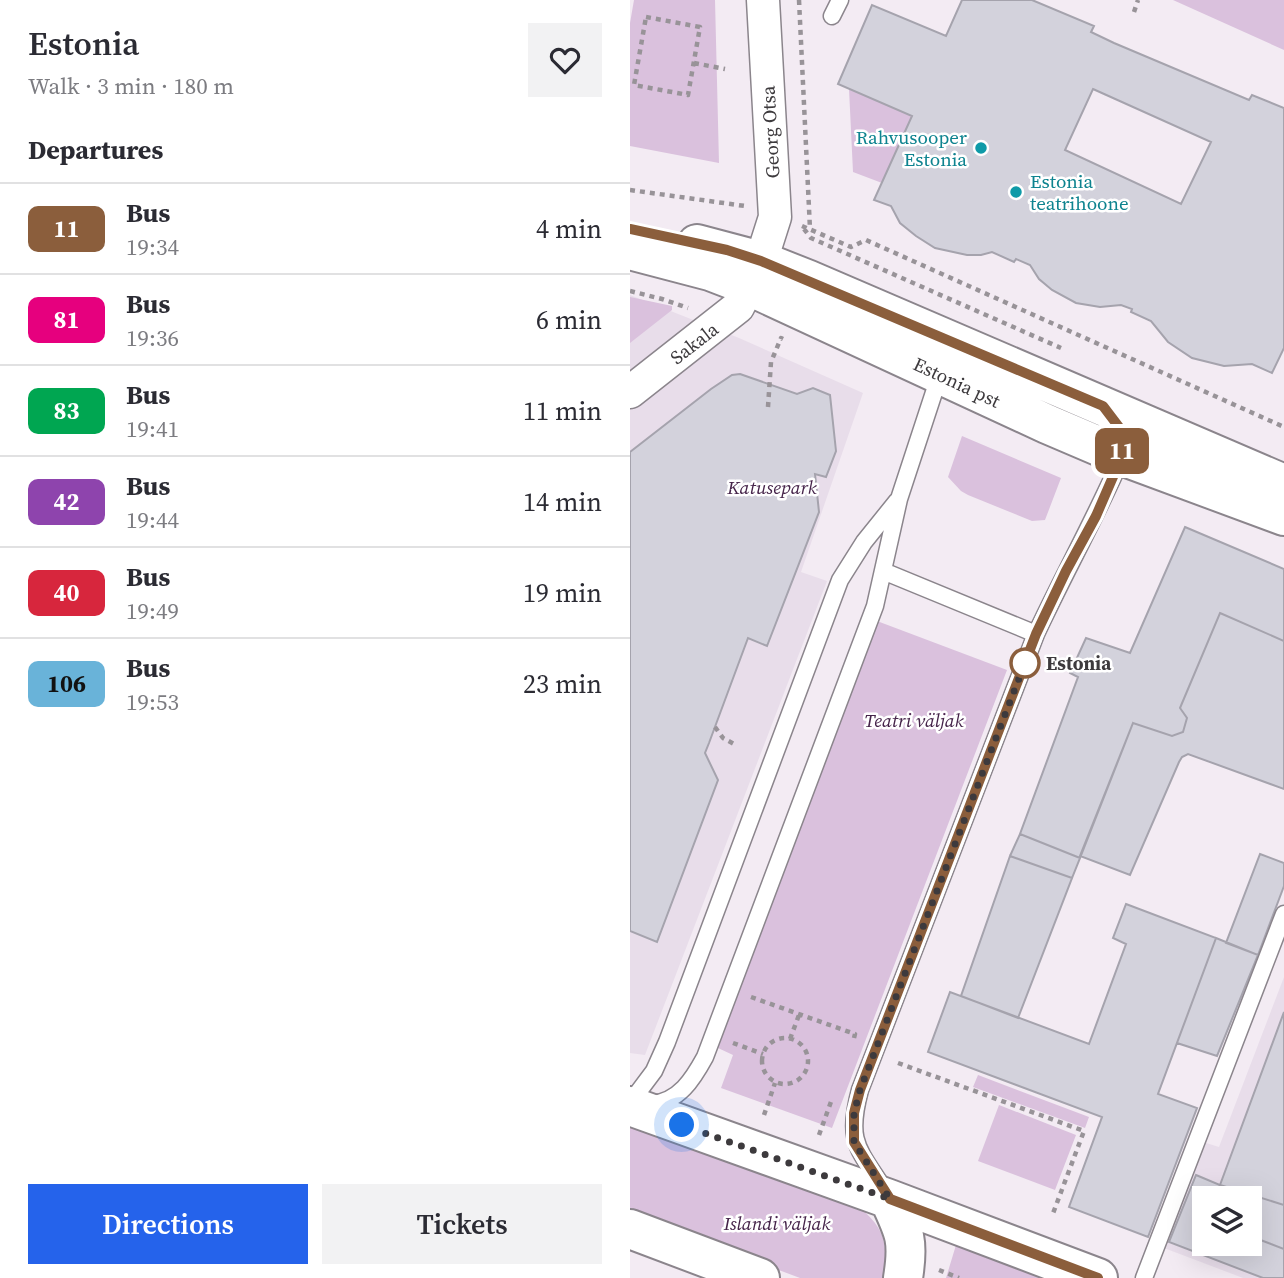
<!DOCTYPE html>
<meta charset="utf-8">
<style>
:root{--surface:#fff;--page:#f2f2f3;--text:#2b2b33;--muted:#7c7c81;--line:#e1e1e2;--accent:#2563eb}
body{margin:0;font-family:"Source Serif 4",serif;background:var(--page);color:var(--text);height:100vh;display:flex;flex-direction:column;font-size:26px;white-space:nowrap}
*{box-sizing:border-box;margin:0}
p{font-size:23px;color:var(--muted)}
.icon{flex:none;width:38px;height:38px;fill:none;stroke:currentColor;stroke-width:2;stroke-linecap:round;stroke-linejoin:round}
.map{position:relative;flex:1;overflow:hidden}
.panel{display:flex;flex-direction:column;background:var(--surface);width:630px}
.panel>*{flex:none}
.badge{padding:0 14px;border-radius:10px;font-size:24px;line-height:46px}
.controls{position:absolute;left:562px;top:1186px;display:grid;gap:14px}
.controls a{display:grid;place-items:center;width:70px;height:70px;border-radius:0px;background:var(--surface);box-shadow:0 7px 28px #0002;font-size:35px}
.you{position:absolute;width:35px;height:35px;margin:-18px;border:5px solid #fff;border-radius:50%;background:#1a73e8;box-shadow:0 0 0 10px #1a73e833}
.map>.badge{position:absolute;translate:-50% -50%;box-shadow:0 0 0 4px #fff}
h2{padding:0 28px;font-size:26px;line-height:63px}
.round{display:grid;place-items:center;flex:none;width:74px;height:74px;border-radius:0px;background:var(--page)}
.head{display:flex;align-items:center;justify-content:space-between;height:119px;padding:0 28px}
h1{font-size:33px;font-weight:600;line-height:52px}
.cta{display:flex;gap:14px;margin-top:auto;padding:14px 28px}
.cta a{flex:1;height:80px;border-radius:0px;background:var(--accent);color:#fff;font-size:28px;font-weight:600;line-height:80px;text-align:center}
.cta a+a{background:var(--page);color:var(--text)}
ul{padding:0;list-style:none}
li{display:flex;align-items:center;gap:21px;height:91px;padding:0 28px;border-top:2px solid var(--line)}
li div{flex:1}
li b{display:block;font-size:26px}
li em{font-style:normal}
li .badge{min-width:77px;font-weight:700;text-align:center}
main{display:flex;flex:1;min-height:0}
.map>svg:first-child{display:block}
.built{fill:#e8ddea;fill-rule:evenodd}
.green{fill:#dac1dd}
.building{fill:#d3d2dc;stroke:#a5a3ad;stroke-width:2;fill-rule:evenodd}
.lines{fill:none;stroke-linecap:round;stroke-linejoin:round}
.service-casing{stroke:#8b858c;stroke-width:19}
.minor-casing{stroke:#8b858c;stroke-width:35}
.tertiary-casing{stroke:#8b858c;stroke-width:42}
.secondary-casing{stroke:#8b858c;stroke-width:42}
.path{stroke:#989398;stroke-width:4.5;stroke-dasharray:5 5;stroke-linecap:butt}
.service{stroke:#fff;stroke-width:16}
.minor{stroke:#fff;stroke-width:32}
.tertiary{stroke:#fff;stroke-width:38}
.secondary{stroke:#fff;stroke-width:38}
.line-casing{stroke:#fff;stroke-width:16}
.line{stroke:#8b5e3c;stroke-width:10}
.walk{stroke:#3d3a3d;stroke-width:7;stroke-dasharray:0 12.6}
.culture-dot{fill:#0f9aa8;stroke:#fff;stroke-width:2.5}
.stop-dot{fill:#fff;stroke:#8b5e3c;stroke-width:3.5}
.labels{text-anchor:middle;dominant-baseline:central;stroke-width:5;stroke-linejoin:round;paint-order:stroke}
.street-label{font-size:19px;fill:#3d3a3d;stroke:#fff}
.culture-label{font-size:19px;fill:#0d838f;stroke:#fff;text-anchor:end}
.park-label{font-size:19px;font-style:italic;fill:#452349;stroke:#fff}
.stop-label{font-size:19px;font-weight:bold;fill:#3d3a3d;stroke:#fff;text-anchor:start}
</style>
<main>
<section class="panel">
<div class="head"><div><h1>Estonia</h1><p>Walk · 3 min · 180 m</p></div><a class="round"><svg class="icon" aria-label="heart" viewBox="0 0 24 24"><path d="M12 20l-8-8c-3-5 5-10 8-4 3-6 11-1 8 4z"/></svg></a></div>
<h2>Departures</h2>
<ul>
<li><span class="badge" style="background:#8b5e3c;color:#fff">11</span><div><b>Bus</b><p>19:34</p></div><em>4 min</em></li>
<li><span class="badge" style="background:#e6007e;color:#fff">81</span><div><b>Bus</b><p>19:36</p></div><em>6 min</em></li>
<li><span class="badge" style="background:#00a651;color:#fff">83</span><div><b>Bus</b><p>19:41</p></div><em>11 min</em></li>
<li><span class="badge" style="background:#8e44ad;color:#fff">42</span><div><b>Bus</b><p>19:44</p></div><em>14 min</em></li>
<li><span class="badge" style="background:#d7263d;color:#fff">40</span><div><b>Bus</b><p>19:49</p></div><em>19 min</em></li>
<li><span class="badge" style="background:#69b3d9;color:#111">106</span><div><b>Bus</b><p>19:53</p></div><em>23 min</em></li>
</ul>
<div class="cta"><a>Directions</a><a>Tickets</a></div>
</section>
<div class="map">
<svg width="654" height="1278" viewBox="0 0 654 1278">
<rect width="100%" height="100%" fill="#f3ebf3"/>
<path class="built" d="M 0,295 L 109,338 L 233,393 L 171,572 L 197,581 L 15,1055 L 0,1053 Z
M 654,977 L 654,1278 L 613,1278 L 534,1248 L 573,1142 L 589,1147 ZM 574,1199 L 620,1199 L 620,1244 L 574,1244 Z"/>
<path class="green" d="M 4,0 L 85,0 L 89,163 L 0,146 L 0,23 Z
M 543,0 L 654,0 L 654,50 Z
M 219,89 L 282,116 L 252,183 L 223,172 Z
M 0,297 L 42,306 L 42,310 L 0,343 Z
M 332,436 L 431,478 L 415,520 L 402,521 L 338,495 L 331,491 L 318,477 Z
M 247,621 L 377,670 L 202,1128 L 91,1088 L 103,1055 L 88,1048 Z
M 348,1075 L 459,1117 L 455,1128 L 343,1087 Z
M 369,1105 L 446,1135 L 425,1190 L 348,1161 Z
M 0,1125 L 230,1208 C 257,1230 257,1246 254,1278 L 170,1278 L 0,1214 Z
M 326,1245 L 416,1278 L 316,1278 Z"/>
<path class="building" d="M 332,0 L 402,0 L 464,26 L 461,32 L 484,43 L 619,100 L 622,95 L 654,108 L 654,348 L 642,373 L 622,364 L 594,366 L 562,358 L 538,342 L 521,321 L 501,312 L 502,309 L 491,305 L 470,307 L 446,303 L 422,290 L 409,279 L 400,265 L 386,259 L 384,262 L 362,252 L 351,255 L 337,255 L 305,248 L 286,236 L 270,223 L 261,206 L 244,200 L 282,116 L 208,84 L 242,5 L 316,36 ZM 463,89 L 581,142 L 551,204 L 435,150 Z
M 110,374 L 167,394 L 183,388 L 200,395 L 206,451 L 196,477 L 185,474 L 189,512 L 137,646 L 118,638 L 79,743 L 75,753 L 88,780 L 27,942 L 0,931 L 0,452 L 81,389 L 102,375 Z
M 555,527 L 654,569 L 654,641 L 590,613 L 550,708 L 557,718 L 553,732 L 542,736 L 503,723 L 450,858 L 390,834 L 448,677 L 440,673 L 456,638 L 500,653 Z
M 590,613 L 654,641 L 654,789 L 558,754 L 552,757 L 549,762 L 500,875 L 450,856 L 503,723 L 542,736 L 553,732 L 557,718 L 550,708 Z
M 390,834 L 450,858 L 442,878 L 380,856 Z
M 630,854 L 654,863 L 654,886 L 628,955 L 596,943 Z
M 380,856 L 442,878 L 388,1018 L 331,996 Z
M 496,904 L 586,938 L 528,1094 L 567,1108 L 518,1237 L 439,1207 L 472,1117 L 298,1052 L 320,992 L 459,1044 L 496,944 L 483,938 Z
M 586,938 L 628,955 L 587,1056 L 547,1043 Z
M 654,1012 L 654,1205 L 590,1185 Z
M 566,1175 L 590,1185 L 585,1199 L 574,1199 L 574,1244 L 620,1244 L 620,1236 L 654,1249 L 654,1278 L 633,1278 L 539,1242 Z
M 590,1185 L 654,1205 L 654,1249 L 620,1236 L 620,1199 L 585,1199 Z"/>
<g class="lines">
<g class="service-casing">
<path id="service" d="M 202,16 L 210,0
M 253,571 L 406,634
M 0,1103 L 24,1071 L 37,1042 L 210,580 L 234,542 L 267,501
M 21,1104 C 49,1102 63,1079 75,1057 L 245,606 L 269,499 L 310,374
M 255,1191 C 228,1148 216,1142 230,1090 L 406,634 C 434,574 466,517 492,457
M 514,1278 L 654,914"/>
</g>
<g class="minor-casing">
<path id="minor" d="M 0,392 L 108,307 L 131,261 L 145,217 L 133,0"/>
</g>
<g class="tertiary-casing">
<path id="tertiary" d="M 0,1106 L 259,1199 L 468,1278
M 259,1199 C 275,1233 279,1241 273,1278
M 0,1229 L 130,1278"/>
</g>
<g class="secondary-casing">
<path id="secondary" d="M 67,244 L 131,261 L 179,280 L 654,484
M 0,250 L 80,271 L 119,286 L 417,424 L 492,456 L 654,516"/>
</g>
<path class="path" d="M 169,0 L 180,229
M 504,12 L 508,0
M 16,17 L 70,27 L 58,95 L 4,85 Z
M 64,63 L 95,69
M 0,190 L 115,206
M 172,226 L 221,247 L 236,240 L 654,427
M 174,229 L 181,238 L 431,348
M 0,291 L 32,299 L 58,308
M 138,407 L 141,362 L 151,338 L 153,339
M 85,727 L 93,738 L 106,745
M 121,997 L 225,1034 L 224,1038
M132 1061a23 23 0 1 1 46 0a23 23 0 1 1-46 0Z
M 160,1039 L 169,1015
M 103,1043 L 133,1054
M 268,1063 L 454,1131 L 422,1216
M 134,1115 L 145,1083
M 189,1135 L 202,1099
M 309,1270 L 329,1278"/>
<use href="#service" class="service"/>
<use href="#minor" class="minor"/>
<use href="#tertiary" class="tertiary"/>
<use href="#secondary" class="secondary"/>
</g>
<g class="lines">
<g class="line-casing">
<path id="line" d="M 0,229 L 97,250 L 131,261 L 473,406 L 492,431 L 492,456 L 466,516 L 436,571 L 406,634 L 230,1090 L 224,1113 L 224,1142 L 260,1199 L 468,1278"/>
</g>
<use href="#line" class="line"/>
<path class="walk" d="M 52,1125 L 260,1199 L 224,1142 L 224,1113 L 230,1090 L 395,663"/>
</g>
<g class="culture-dot">
<circle cx="351" cy="148" r="7"/>
<circle cx="386" cy="192" r="7"/>
</g>
<circle class="stop-dot" cx="395" cy="663" r="14"/>
<g class="labels">
<g class="street-label">
<text transform="translate(140 132) rotate(-93)">Georg Otsa</text>
<text transform="translate(64 343) rotate(-38)">Sakala</text>
<text transform="translate(327 382) rotate(25)">Estonia pst</text>
</g>
<g class="culture-label">
<text x="337" y="137">Rahvusooper<tspan x="337" dy="22">Estonia</tspan></text>
<text x="400" y="181" text-anchor="start">Estonia<tspan x="400" dy="22">teatrihoone</tspan></text>
</g>
<g class="park-label">
<text x="142" y="487">Katusepark</text>
<text x="284" y="720">Teatri väljak</text>
<text x="147" y="1223">Islandi väljak</text>
</g>
<g class="stop-label">
<text x="416" y="663">Estonia</text>
</g>
</g>
</svg>
<div class="controls">
<a><svg class="icon" aria-label="layers" viewBox="0 0 24 24"><path d="M12 4l9 5-9 5-9-5zM3 14l9 5 9-5"/></svg></a>
</div>
<div class="you" style="left:52px;top:1125px"></div>
<b class="badge" style="left:492px;top:451px;background:#8b5e3c;color:#fff">11</b>
</div>
</main>
